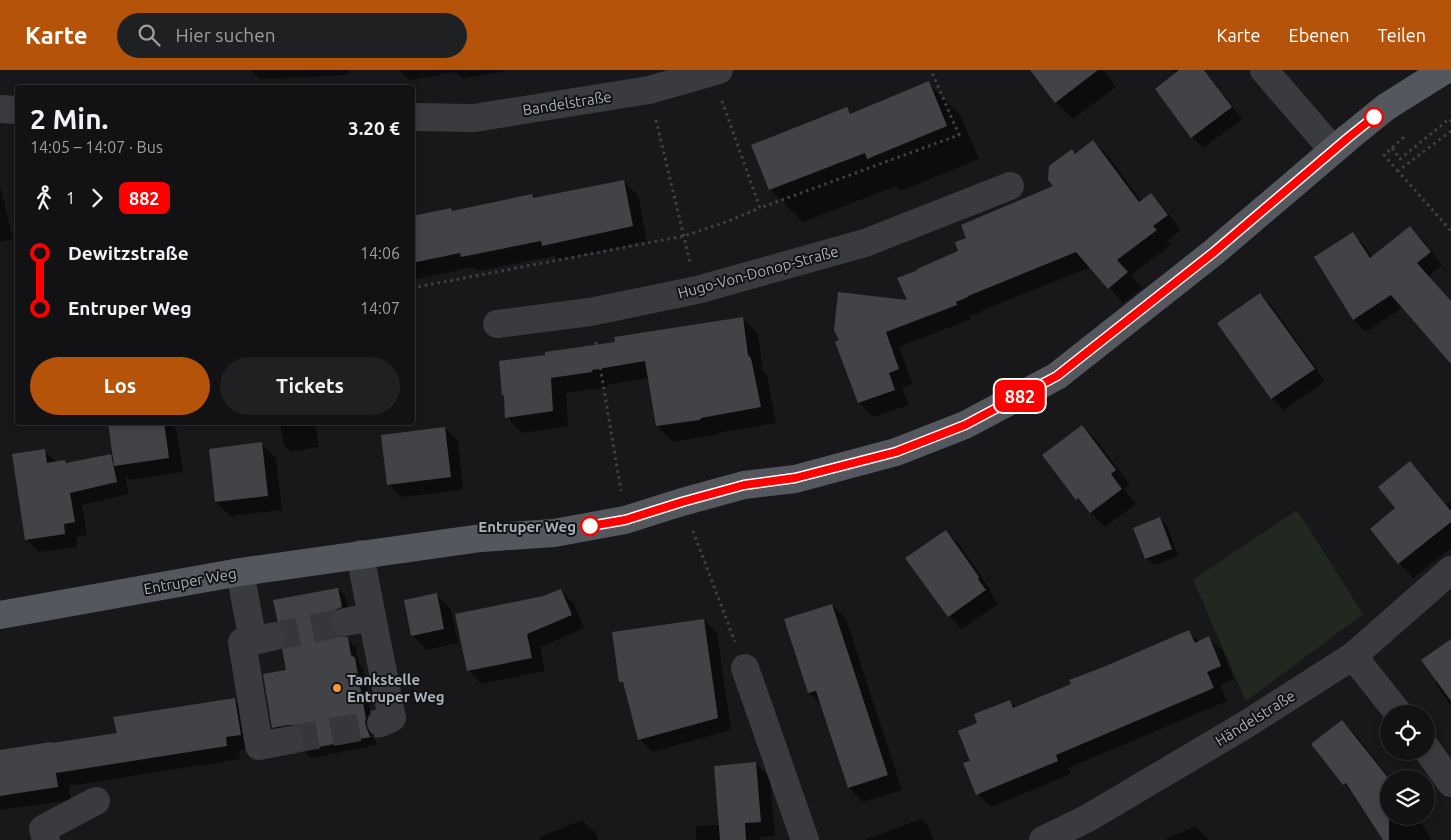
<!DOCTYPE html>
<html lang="de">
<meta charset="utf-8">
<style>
:root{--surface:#121214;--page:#1f2022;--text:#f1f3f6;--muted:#9c9ea0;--line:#313234;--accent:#b45309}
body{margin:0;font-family:Ubuntu,sans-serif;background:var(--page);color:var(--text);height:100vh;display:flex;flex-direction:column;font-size:19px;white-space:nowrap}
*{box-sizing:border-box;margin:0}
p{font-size:16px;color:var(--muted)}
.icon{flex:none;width:28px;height:28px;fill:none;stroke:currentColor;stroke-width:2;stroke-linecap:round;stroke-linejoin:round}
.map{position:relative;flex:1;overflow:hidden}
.side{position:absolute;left:15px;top:15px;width:400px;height:340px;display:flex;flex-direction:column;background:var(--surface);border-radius:5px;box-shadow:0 2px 8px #0003,0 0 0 1px var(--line)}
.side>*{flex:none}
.badge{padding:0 10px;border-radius:8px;font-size:18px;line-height:32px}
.buttons{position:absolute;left:1380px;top:635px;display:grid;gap:10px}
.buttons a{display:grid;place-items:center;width:55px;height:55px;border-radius:50%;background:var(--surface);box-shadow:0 2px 8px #0003,0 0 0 1px var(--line);font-size:25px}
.map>.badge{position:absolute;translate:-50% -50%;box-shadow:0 0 0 2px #fff}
.legs{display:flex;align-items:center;gap:8px;height:55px;padding:0 15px;font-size:16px}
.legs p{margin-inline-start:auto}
.overview{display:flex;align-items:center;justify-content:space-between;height:85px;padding:0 15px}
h1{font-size:28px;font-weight:700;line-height:38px}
.primary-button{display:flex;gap:10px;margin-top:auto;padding:10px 15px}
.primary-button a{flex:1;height:58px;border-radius:30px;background:var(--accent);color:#fff;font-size:20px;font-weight:700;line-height:58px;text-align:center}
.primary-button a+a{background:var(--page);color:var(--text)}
ul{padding:0 15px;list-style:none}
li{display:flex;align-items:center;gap:18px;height:55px;font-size:19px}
li i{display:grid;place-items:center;width:8px;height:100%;margin:0 6px;background:currentColor}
li i::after{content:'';width:12px;height:12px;margin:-6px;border:4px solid;border-radius:50%;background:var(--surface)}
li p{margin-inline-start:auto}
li:first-child i{background:linear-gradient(#0000 50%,currentColor 0)}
li:last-child i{background:linear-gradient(currentColor 50%,#0000 0)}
header{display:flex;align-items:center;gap:30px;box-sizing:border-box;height:70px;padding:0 25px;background:var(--accent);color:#fff}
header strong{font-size:24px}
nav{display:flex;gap:28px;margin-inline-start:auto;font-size:18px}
.search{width:350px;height:45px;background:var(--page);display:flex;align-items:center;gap:12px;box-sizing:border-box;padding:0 18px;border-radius:28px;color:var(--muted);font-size:19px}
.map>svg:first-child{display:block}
.green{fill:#20281f}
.shadow{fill:#0007}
.building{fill:#424347}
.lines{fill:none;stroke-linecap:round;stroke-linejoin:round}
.minor-tunnel{stroke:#35373a;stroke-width:28;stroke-dasharray:28 14;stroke-linecap:butt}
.path{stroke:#3e4246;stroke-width:3;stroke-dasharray:2.5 4;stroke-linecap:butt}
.minor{stroke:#393b3f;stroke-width:28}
.major{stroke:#54585e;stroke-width:28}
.line-1-casing{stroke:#fff;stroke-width:11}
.line-1{stroke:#f00;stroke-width:8}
.stop-1-dot{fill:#fff;stroke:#f00;stroke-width:2.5}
.poi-dot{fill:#f99431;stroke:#131315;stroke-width:2}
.labels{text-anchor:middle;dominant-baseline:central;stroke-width:4;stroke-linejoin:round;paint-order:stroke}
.street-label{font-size:15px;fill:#a9b1ba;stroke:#131315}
.stop-label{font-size:15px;font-weight:bold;fill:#a9b1ba;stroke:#131315;text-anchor:end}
.poi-label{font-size:15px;font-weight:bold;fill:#a9b1ba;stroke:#131315;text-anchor:start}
</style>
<header>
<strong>Karte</strong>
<div class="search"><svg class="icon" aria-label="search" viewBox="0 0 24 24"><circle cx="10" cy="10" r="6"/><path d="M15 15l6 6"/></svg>Hier suchen</div>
<nav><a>Karte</a><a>Ebenen</a><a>Teilen</a></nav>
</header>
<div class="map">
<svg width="1451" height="770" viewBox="0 0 1451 770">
<rect width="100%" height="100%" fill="#18181a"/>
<path class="green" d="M 1297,440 L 1363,544 L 1246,631 L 1193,510 Z"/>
<path class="shadow" d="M 251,0 L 349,0 L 349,5 L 260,9 Z
M 399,0 L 510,0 L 463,9 L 456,2 L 409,10 Z
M 1031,0 L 1103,0 L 1116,17 L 1073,49 L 1055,32 Z
M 1172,0 L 1205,0 L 1242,49 L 1203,78 L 1192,67 L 1176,4 Z
M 928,13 L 961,46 L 979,89 L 901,121 L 896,116 L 803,152 L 770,119 L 846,39 L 852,45 Z
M 1093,71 L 1108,86 L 1141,131 L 1151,124 L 1165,139 L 1181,160 L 1167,171 L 1171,175 L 1131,205 L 1142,218 L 1123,233 L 1091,197 L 981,241 L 982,242 L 970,246 L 971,249 L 899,277 L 913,314 L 902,318 L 909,335 L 873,347 L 859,333 L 837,272 L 908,231 L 919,200 L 960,181 L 968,168 L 1054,116 L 1075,85 Z
M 623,111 L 638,125 L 647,171 L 558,190 L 554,186 L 477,201 L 473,197 L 412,210 L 412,147 L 450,139 L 453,142 L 531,126 L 535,129 Z
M 0,115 L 13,169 L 0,172 Z
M 1410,157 L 1422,169 L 1442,195 L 1429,206 L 1451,231 L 1451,291 L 1403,237 L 1366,262 L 1354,250 L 1315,188 L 1353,164 L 1365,176 L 1372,187 Z
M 1260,224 L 1272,236 L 1325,311 L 1284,340 L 1272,329 L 1219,253 Z
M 742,248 L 758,264 L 763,302 L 767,305 L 776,353 L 717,363 L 716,365 L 673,372 L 657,356 L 649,308 L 607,315 L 608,317 L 566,323 L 568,356 L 522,363 L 507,347 L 505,327 L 503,325 L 546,286 Z
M 111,352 L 169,352 L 176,359 L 183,402 L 130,410 L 125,405 L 129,424 L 82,435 L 87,465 L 76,467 L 77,477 L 39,482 L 26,469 L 44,380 L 56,392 L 65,391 L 68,394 L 110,385 L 115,390 Z
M 280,352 L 315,352 L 319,377 L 291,382 L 284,375 Z
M 1082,356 L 1097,371 L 1130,415 L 1124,419 L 1136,434 L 1105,457 L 1077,429 Z
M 445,358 L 458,371 L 463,420 L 402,427 L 388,414 Z
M 262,374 L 276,388 L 282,440 L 230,446 L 216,432 Z
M 1410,393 L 1424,407 L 1447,435 L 1451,431 L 1451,478 L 1413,508 L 1399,493 L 1397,439 Z
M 1160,448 L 1167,455 L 1178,486 L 1154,495 L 1146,488 Z
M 946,461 L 959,474 L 991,521 L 990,522 L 998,534 L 962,559 L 949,546 Z
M 338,519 L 346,527 L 350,545 L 338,555 L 338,565 L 339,568 L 347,569 L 356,577 L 359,593 L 363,598 L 374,658 L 374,665 L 313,676 L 313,679 L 374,667 L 377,675 L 311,688 L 303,680 L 306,675 L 305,663 L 297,662 L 281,665 L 273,657 L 288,601 Z
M 561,520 L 574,534 L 584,558 L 540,577 L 545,601 L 481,614 L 468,600 L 544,527 Z
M 436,524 L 451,539 L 458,573 L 427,580 L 412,565 Z
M 832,535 L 846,549 L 902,720 L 863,732 L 849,718 L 822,635 L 809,623 Z
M 704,550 L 717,563 L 731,660 L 652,682 L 640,669 L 625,616 L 621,612 Z
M 1189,562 L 1199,572 L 1209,568 L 1223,581 L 1234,609 L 1220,615 L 1227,631 L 1068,698 L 1071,704 L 991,737 L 978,724 L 971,691 L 979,654 L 1009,631 L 1017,638 Z
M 1451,571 L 1451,636 L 1435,613 L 1438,610 Z
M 235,630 L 248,643 L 254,678 L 239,680 L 240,689 L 69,716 L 71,730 L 0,740 L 0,681 L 118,664 Z
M 1342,651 L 1355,664 L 1390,709 L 1389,709 L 1389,746 L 1417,746 L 1432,770 L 1384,770 L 1355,725 L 1344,714 Z
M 756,693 L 770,708 L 775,766 L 759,767 L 759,770 L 696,770 L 696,756 L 720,755 Z
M 921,749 L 928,756 L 934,770 L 864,770 Z
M 582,750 L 596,763 L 598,770 L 541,770 L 540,767 Z
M 1195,756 L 1209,770 L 1164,770 Z"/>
<path class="building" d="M 1030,0 L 1098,0 L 1055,33 Z
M 1179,0 L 1204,0 L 1232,37 L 1191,68 L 1155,19 Z
M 929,11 L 947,56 L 867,89 L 865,83 L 769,120 L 751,75 L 847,37 L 850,44 Z
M 1093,70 L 1139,132 L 1151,123 L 1168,145 L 1153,156 L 1157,160 L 1117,190 L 1128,202 L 1108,219 L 1076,182 L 968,226 L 968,227 L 956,232 L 957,235 L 886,262 L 899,299 L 889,303 L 895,320 L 858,333 L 835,272 L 839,270 L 834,260 L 838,222 L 907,230 L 897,208 L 918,200 L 917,199 L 958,181 L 955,172 L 966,168 L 961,155 L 1053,116 L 1048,110 L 1049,96 L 1072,79 L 1075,84 Z
M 624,110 L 633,156 L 542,176 L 541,171 L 461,187 L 460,183 L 412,193 L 412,146 L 451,138 L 452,141 L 532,124 L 533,128 Z
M 1410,156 L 1431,182 L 1417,193 L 1451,231 L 1451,294 L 1391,225 L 1353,250 L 1314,187 L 1353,162 L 1370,188 Z
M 1260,223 L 1315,299 L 1271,329 L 1217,253 Z
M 743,247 L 748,285 L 751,288 L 761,337 L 701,348 L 700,350 L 656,356 L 645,291 L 592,300 L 592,302 L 551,308 L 553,341 L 505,348 L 504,325 L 502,326 L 499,291 L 545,285 L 545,282 L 615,272 L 614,267 Z
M 108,352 L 164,352 L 169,388 L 114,396 Z
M 1082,355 L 1116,400 L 1111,404 L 1122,419 L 1090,443 L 1078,428 L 1076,430 L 1042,385 Z
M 445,357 L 451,407 L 387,415 L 381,365 Z
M 262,372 L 268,426 L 215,432 L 209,379 Z
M 45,379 L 47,393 L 65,390 L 66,393 L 111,384 L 117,412 L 70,423 L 75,452 L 64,454 L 65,464 L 25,470 L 12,384 Z
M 1410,391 L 1451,441 L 1451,452 L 1398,494 L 1370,459 L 1395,438 L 1378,417 Z
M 1160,447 L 1172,479 L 1145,489 L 1133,458 Z
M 946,460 L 979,507 L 978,509 L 986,520 L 948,547 L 905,488 Z
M 338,518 L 342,537 L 335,540 L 330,546 L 330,555 L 333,562 L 339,566 L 348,567 L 351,585 L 355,588 L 366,649 L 365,652 L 367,659 L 370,667 L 302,680 L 305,675 L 305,668 L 301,659 L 296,655 L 288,655 L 272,658 L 263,604 L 286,600 L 282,578 L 286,571 L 286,564 L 283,557 L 278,553 L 273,530 Z
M 561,519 L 572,545 L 527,564 L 532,588 L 467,601 L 455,544 L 543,526 Z
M 437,523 L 444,559 L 411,566 L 404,530 Z
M 832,534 L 888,705 L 848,718 L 816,621 L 808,623 L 784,549 Z
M 704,549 L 718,648 L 638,670 L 623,612 L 619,612 L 612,562 Z
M 1189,560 L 1195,573 L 1209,566 L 1221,596 L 1207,602 L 1214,618 L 1056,685 L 1058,691 L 976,725 L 963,693 L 970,691 L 958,661 L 977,653 L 974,644 L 1010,630 L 1013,638 L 1071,614 L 1069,610 L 1101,598 Z
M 1451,569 L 1451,631 L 1421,590 Z
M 235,628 L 241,665 L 226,667 L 227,676 L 56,703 L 58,717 L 0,726 L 0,680 L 51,672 L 52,673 L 117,663 L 113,647 Z
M 1342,650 L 1389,709 L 1389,770 L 1383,770 L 1346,713 L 1343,715 L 1311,674 Z
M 756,692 L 761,752 L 745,753 L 746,770 L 720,770 L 714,696 Z"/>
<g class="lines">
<path class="minor-tunnel" d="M 271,567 L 345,552
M 290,670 L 381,653"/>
<path class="path" d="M 722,31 L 760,138 L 959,65 L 931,0
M 656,50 L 690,192
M 1451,61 L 1398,101 L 1451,161
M 1392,78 L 1400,89 L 1449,49 L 1451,51
M 1398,101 L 1384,85 L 1403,68 L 1401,64
M 412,218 L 684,166 L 726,152 L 760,138
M 596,272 L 621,421
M 693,461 L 735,572"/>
<path class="minor" d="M 1264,0 L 1333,80
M 0,39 L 18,40
M 412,47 L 474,48 L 649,20 L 719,0
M 497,254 L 590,242 L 697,220 L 865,173 L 1010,116
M 240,502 L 253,571 L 271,567
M 372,547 L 392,648 L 381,653
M 345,552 L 372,547 L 360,484
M 253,571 L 242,572 L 259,676 L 290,670
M 1353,586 L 1399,644
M 745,598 L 805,770
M 1426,678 L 1451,713
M 46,770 L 43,759 L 96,731
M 1043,770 L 1088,748 L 1245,655 L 1353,586 L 1451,500"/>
<path class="major" d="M 0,545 L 240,502 L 481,468 L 554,463 L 625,450 L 682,432 L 744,415 L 795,409 L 896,382 L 965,355 L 1057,306 L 1214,182 L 1349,67 L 1386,37 L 1445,0"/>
</g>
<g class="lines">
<g class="line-1-casing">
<path id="line-1" d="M 590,456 L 625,450 L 682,432 L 744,415 L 795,408 L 896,382 L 965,355 L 1057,306 L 1214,182 L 1349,67 L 1374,47"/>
</g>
<use href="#line-1" class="line-1"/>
</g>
<g class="stop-1-dot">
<circle cx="1374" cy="47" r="9"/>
<circle cx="590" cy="456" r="9"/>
</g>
<circle class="poi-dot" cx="337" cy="618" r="5"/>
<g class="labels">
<g class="street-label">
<text transform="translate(567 33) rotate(-9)">Bandelstraße</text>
<text transform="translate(758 202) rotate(-15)">Hugo-Von-Donop-Straße</text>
<text transform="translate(190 511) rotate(-10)">Entruper Weg</text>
<text transform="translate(1255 648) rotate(-32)">Händelstraße</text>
</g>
<g class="stop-label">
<text x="576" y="456">Entruper Weg</text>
</g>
<g class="poi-label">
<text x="347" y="609">Tankstelle<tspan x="347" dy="17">Entruper Weg</tspan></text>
</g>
</g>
</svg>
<div class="buttons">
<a><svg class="icon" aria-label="locate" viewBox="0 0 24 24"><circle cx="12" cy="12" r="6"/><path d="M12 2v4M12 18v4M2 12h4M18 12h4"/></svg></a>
<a><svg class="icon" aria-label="layers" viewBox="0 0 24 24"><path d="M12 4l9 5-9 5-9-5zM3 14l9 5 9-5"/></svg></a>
</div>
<b class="badge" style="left:1020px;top:326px;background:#f00;color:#fff">882</b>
<section class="side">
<div class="overview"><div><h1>2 Min.</h1><p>14:05 – 14:07 · Bus</p></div><b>3.20 €</b></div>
<div class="legs"><svg class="icon" aria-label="walk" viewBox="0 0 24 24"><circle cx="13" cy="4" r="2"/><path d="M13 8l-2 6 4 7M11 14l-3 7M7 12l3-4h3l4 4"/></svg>1<svg class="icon" aria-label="forward" viewBox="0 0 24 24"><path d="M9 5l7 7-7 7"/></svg><b class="badge" style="background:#f00;color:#fff">882</b></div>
<ul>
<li><i style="color:#f00"></i><b>Dewitzstraße</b><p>14:06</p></li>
<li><i style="color:#f00"></i><b>Entruper Weg</b><p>14:07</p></li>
</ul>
<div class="primary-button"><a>Los</a><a>Tickets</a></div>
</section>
</div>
